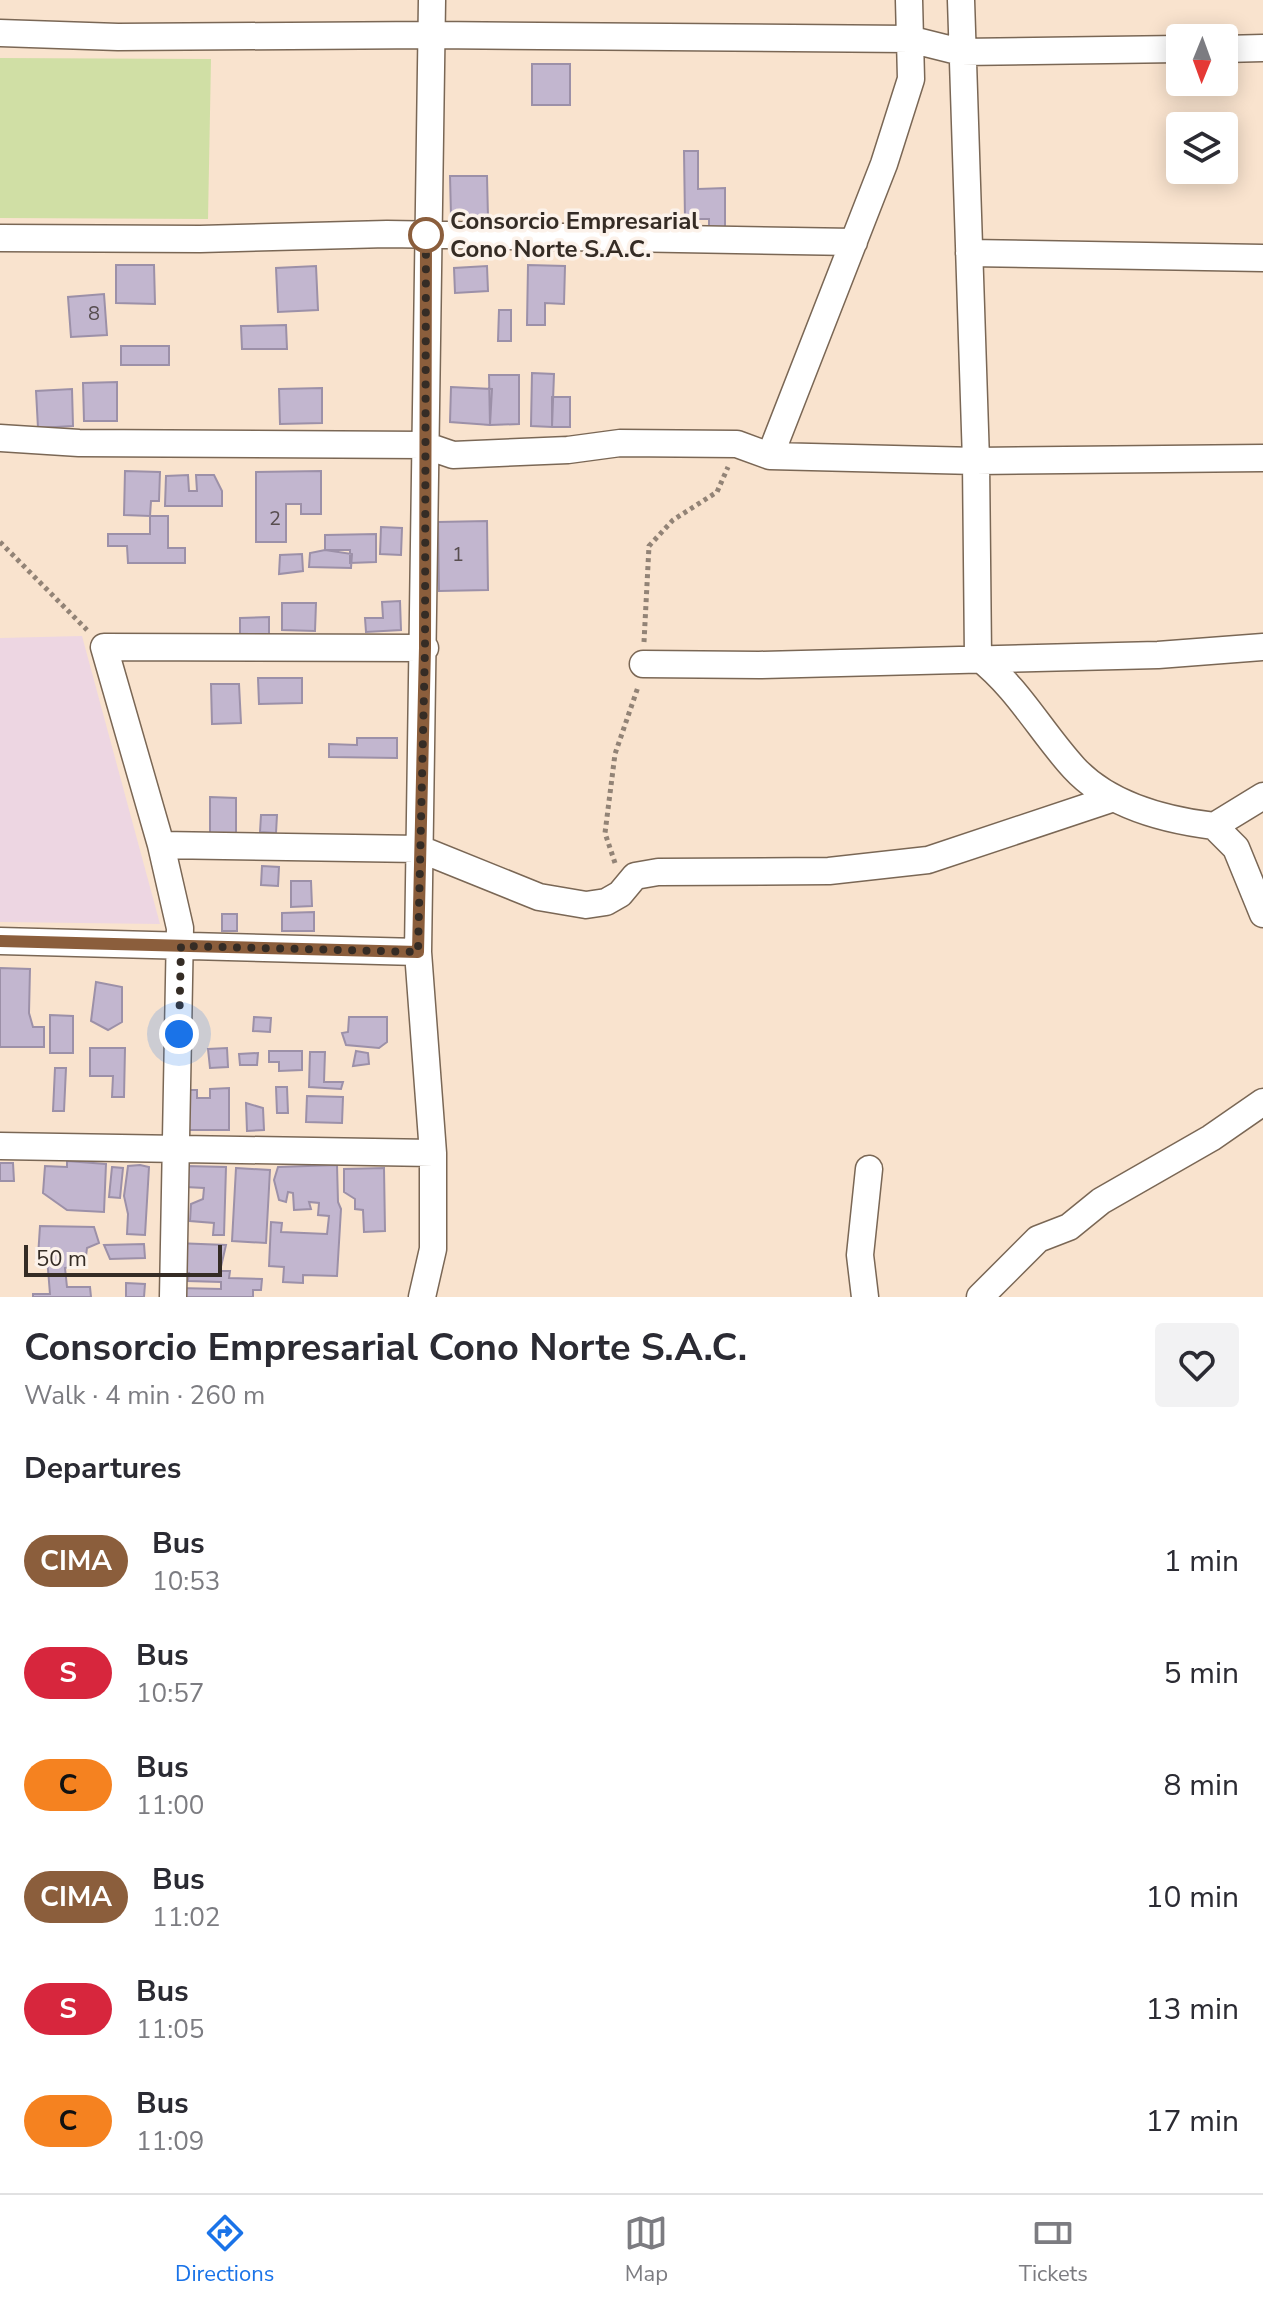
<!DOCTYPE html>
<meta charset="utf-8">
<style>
:root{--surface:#fff;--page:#f2f2f3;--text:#2b2b33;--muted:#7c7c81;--line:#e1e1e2;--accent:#1a73e8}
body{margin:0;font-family:"Nunito Sans",sans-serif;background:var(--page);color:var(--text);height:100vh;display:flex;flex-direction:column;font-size:30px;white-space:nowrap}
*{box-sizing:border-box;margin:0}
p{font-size:26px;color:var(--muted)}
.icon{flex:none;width:44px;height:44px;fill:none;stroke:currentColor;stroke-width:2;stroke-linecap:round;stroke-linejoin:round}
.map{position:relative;height:1297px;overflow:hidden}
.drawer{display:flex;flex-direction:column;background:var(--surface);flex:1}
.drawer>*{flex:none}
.badge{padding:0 16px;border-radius:26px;font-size:28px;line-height:52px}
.needle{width:52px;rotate:181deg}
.controls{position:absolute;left:1166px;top:24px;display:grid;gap:16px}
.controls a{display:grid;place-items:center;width:72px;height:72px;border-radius:8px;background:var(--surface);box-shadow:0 4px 20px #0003;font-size:40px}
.scale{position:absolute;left:24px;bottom:20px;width:198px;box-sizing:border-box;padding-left:8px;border:4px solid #352c25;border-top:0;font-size:22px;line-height:28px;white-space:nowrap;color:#352c25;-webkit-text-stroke:6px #fcf2ea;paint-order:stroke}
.you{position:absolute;width:40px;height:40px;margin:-20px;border:6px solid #fff;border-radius:50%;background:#1a73e8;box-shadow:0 0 0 12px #1a73e833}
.map>.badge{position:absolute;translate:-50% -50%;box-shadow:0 0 0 4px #fff}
h2{padding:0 24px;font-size:30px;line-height:72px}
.round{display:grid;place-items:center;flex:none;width:84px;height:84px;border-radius:8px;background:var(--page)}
.head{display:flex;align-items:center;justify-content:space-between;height:136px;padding:0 24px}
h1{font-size:38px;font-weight:700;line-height:60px}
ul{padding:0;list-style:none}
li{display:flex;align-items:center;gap:24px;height:112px;padding:0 24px}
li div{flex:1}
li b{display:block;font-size:30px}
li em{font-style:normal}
li .badge{min-width:88px;font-weight:700;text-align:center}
.tabs{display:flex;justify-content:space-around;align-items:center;height:112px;border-top:2px solid var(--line);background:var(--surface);font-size:22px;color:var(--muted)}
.tabs a{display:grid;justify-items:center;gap:4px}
.tabs .current{color:var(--accent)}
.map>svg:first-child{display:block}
.education{fill:#edd6e2}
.green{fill:#d0dfa5}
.building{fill:#c2b6cf;stroke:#9c90a8;stroke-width:2}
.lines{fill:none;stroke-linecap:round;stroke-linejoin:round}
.minor-casing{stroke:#7a6755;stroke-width:29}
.path{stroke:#928376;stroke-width:5;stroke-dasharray:4 4;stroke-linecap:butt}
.minor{stroke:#fff;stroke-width:26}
.line-casing{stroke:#fff;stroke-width:18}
.line{stroke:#8b5e3c;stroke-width:12}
.walk{stroke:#352c25;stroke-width:8;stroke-dasharray:0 14.4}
.stop-dot{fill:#fff;stroke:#8b5e3c;stroke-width:4}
.labels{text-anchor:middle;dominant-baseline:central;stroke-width:7;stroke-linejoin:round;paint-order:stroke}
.number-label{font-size:20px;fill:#584e50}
.stop-label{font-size:24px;font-weight:bold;fill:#352c25;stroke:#fcf2ea;text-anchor:start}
</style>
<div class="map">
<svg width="1263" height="1297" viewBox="0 0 1263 1297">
<rect width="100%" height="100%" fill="#f9e3ce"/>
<path class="education" d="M 82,636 L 160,924 L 0,922 L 0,638 Z"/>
<path class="green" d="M 0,58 L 211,59 L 208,219 L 0,218 Z"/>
<path class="building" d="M 532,64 L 570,64 L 570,105 L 532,105 Z
M 684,151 L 698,151 L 698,189 L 725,188 L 725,228 L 709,228 L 709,219 L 685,219 Z
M 450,176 L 487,176 L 488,218 L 451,216 Z
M 116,265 L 154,265 L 155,304 L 116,303 Z
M 528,265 L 565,266 L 564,304 L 545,303 L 545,325 L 527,325 Z
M 316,266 L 318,310 L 278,312 L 276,268 Z
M 487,266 L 488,291 L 455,293 L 454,268 Z
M 104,294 L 107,335 L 71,337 L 68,297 Z
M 499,310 L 511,310 L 511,341 L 498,341 Z
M 286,325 L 287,349 L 242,349 L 241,326 Z
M 121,346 L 169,346 L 169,365 L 121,365 Z
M 532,373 L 554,374 L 552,427 L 531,426 Z
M 489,375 L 519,375 L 519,424 L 490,425 Z
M 117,382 L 117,421 L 84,421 L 83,383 Z
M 451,387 L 492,389 L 490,425 L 450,422 Z
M 322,388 L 322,423 L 280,424 L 279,389 Z
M 72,389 L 73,426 L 38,428 L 36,391 Z
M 552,397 L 570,397 L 570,427 L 552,427 Z
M 125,471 L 160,472 L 159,501 L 151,501 L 150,516 L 124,515 Z
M 321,471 L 321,514 L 301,514 L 301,504 L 286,504 L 286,542 L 256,542 L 256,472 Z
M 188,475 L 189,491 L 197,491 L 196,475 L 214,475 L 222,491 L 222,506 L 165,506 L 166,476 Z
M 150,516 L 168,516 L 168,548 L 185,548 L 185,563 L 128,563 L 127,546 L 108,546 L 108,534 L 150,534 Z
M 487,521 L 488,590 L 439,591 L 438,522 Z
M 381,527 L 402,528 L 401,555 L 380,554 Z
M 376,534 L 376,562 L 350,563 L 350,550 L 325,550 L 325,535 Z
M 325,550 L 352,554 L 351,568 L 309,567 L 310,553 Z
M 302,554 L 303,571 L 279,574 L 280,555 Z
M 400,601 L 401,630 L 366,632 L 365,618 L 383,618 L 382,602 Z
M 282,603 L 316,603 L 315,631 L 282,630 Z
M 269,617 L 269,635 L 240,636 L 240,618 Z
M 258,678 L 302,678 L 302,703 L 259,704 Z
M 211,684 L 239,684 L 241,723 L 212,724 Z
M 357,738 L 397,738 L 397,758 L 329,757 L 329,744 L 357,745 Z
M 210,797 L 236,798 L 236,835 L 210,835 Z
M 261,815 L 277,815 L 276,833 L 260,832 Z
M 262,866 L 279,867 L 278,886 L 261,885 Z
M 291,881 L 311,881 L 312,906 L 291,907 Z
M 314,912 L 314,931 L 282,931 L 282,913 Z
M 222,914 L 237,914 L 237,931 L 222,931 Z
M 0,968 L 30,969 L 29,1013 L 33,1027 L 44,1027 L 44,1047 L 0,1047 Z
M 96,982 L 122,987 L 122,1022 L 108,1030 L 91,1021 Z
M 50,1015 L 73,1016 L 73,1053 L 50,1053 Z
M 254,1017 L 271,1018 L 270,1032 L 253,1031 Z
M 349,1017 L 387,1017 L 387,1042 L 379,1048 L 346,1045 L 342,1033 L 348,1032 Z
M 90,1048 L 125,1048 L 124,1097 L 112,1097 L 113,1076 L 90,1076 Z
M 227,1048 L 228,1067 L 210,1068 L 208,1049 Z
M 269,1051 L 302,1051 L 302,1070 L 279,1071 L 279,1062 L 269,1062 Z
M 356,1051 L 368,1053 L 369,1064 L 353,1066 Z
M 310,1052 L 325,1052 L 324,1082 L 343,1082 L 341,1089 L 309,1087 Z
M 258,1053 L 257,1065 L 240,1065 L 239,1054 Z
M 55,1068 L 66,1068 L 64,1111 L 53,1111 Z
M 276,1087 L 287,1087 L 288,1113 L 277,1113 Z
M 229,1088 L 229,1130 L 183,1130 L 183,1090 L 197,1090 L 197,1098 L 210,1098 L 210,1089 Z
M 307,1096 L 343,1097 L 342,1123 L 306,1122 Z
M 246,1103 L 263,1108 L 264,1130 L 247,1131 Z
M 67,1161 L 106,1164 L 104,1212 L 67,1210 L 43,1193 L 45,1166 L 67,1167 Z
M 0,1163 L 13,1163 L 14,1181 L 0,1181 Z
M 140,1165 L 149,1167 L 145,1235 L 127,1234 L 128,1214 L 124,1196 L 128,1166 Z
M 337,1165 L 338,1202 L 341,1209 L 337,1276 L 303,1275 L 303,1283 L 283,1282 L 284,1267 L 269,1266 L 271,1222 L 282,1223 L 281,1232 L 327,1234 L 329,1216 L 318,1215 L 319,1203 L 309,1202 L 311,1209 L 294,1210 L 293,1193 L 288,1192 L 286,1202 L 279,1200 L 274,1180 L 278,1167 Z
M 186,1166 L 226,1167 L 224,1235 L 213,1235 L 214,1223 L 190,1221 L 191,1204 L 203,1199 L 204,1188 L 186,1187 Z
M 112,1167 L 123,1168 L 120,1198 L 109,1197 Z
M 236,1168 L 270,1170 L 266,1243 L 232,1241 Z
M 384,1168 L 385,1231 L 364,1232 L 363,1210 L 355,1209 L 355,1199 L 344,1192 L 344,1169 Z
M 40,1226 L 94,1227 L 99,1243 L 87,1248 L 85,1264 L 65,1268 L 67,1287 L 90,1287 L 91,1297 L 33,1297 L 33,1294 L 50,1294 L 47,1257 L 38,1257 Z
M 175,1243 L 226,1245 L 220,1271 L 230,1271 L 229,1278 L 262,1279 L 261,1290 L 253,1290 L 253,1297 L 179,1297 L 179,1288 L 221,1289 L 221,1282 L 188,1281 L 189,1273 L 179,1273 Z
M 144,1244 L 145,1258 L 110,1259 L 104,1245 Z
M 126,1283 L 145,1284 L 144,1297 L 126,1297 Z"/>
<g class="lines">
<g class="minor-casing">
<path id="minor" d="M 961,0 L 976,461 L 978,657 C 1018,688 1041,732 1074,768 C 1109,806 1165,820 1214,826 L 1263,796
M 0,33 L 118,37 L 432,35 L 909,39 L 961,52 L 1180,49
M 1224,49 L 1263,48
M 0,238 L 200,239 L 387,234 L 854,242
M 969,253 L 1263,258
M 0,438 L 79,443 L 424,445 L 453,455 L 568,450 L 620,443 L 737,444 L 770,456 L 976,461 L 1263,458
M 770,456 L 884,164 L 911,79 L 909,0
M 643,664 L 759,665 L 1158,655 L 1263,647
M 1214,826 L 1236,848 L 1263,914
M 161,845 L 420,849 L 539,897 L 586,905 L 606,902 L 620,894 L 635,876 L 658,872 L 829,871 L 928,860 L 1111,799
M 0,941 L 418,952
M 0,1146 L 433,1153
M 173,1297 L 180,928 L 161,845 L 104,647 L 425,648
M 422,1297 L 433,1249 L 433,1153 L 418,952 L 432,0
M 865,1297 L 860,1255 L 869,1169
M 980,1297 L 1038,1239 L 1069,1227 L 1101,1201 L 1211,1138 L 1263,1102"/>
</g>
<path class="path" d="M 0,542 L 87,630
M 644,642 L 649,546 L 673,520 L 717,492 L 728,467
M 615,863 L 605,833 L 615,754 L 638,687"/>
<use href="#minor" class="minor"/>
</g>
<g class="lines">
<g class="line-casing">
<path id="line" d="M 0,941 L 418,952 L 425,648 L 426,235"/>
</g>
<use href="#line" class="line"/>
<path class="walk" d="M 179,1034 L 181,946 L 418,952 L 425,648 L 426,235"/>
</g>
<circle class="stop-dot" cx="426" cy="235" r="16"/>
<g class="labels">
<g class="number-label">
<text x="94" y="313">8</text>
<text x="275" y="518">2</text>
<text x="458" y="554">1</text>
</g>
<g class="stop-label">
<text x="450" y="221">Consorcio Empresarial<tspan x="450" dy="28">Cono Norte S.A.C.</tspan></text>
</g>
</g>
</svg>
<div class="controls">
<a><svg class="needle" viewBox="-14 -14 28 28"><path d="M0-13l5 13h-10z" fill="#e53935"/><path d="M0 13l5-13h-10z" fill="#7c7c81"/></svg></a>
<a><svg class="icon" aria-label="layers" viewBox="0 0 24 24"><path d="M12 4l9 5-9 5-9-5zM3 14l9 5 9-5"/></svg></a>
</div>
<div class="scale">50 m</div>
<div class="you" style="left:179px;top:1034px"></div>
</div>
<section class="drawer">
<div class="head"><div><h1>Consorcio Empresarial Cono Norte S.A.C.</h1><p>Walk · 4 min · 260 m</p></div><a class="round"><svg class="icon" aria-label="heart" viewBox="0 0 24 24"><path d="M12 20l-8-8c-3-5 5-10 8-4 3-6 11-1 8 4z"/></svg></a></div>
<h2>Departures</h2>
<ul>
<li><span class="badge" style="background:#8b5e3c;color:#fff">CIMA</span><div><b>Bus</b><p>10:53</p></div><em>1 min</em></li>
<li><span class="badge" style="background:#d7263d;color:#fff">S</span><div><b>Bus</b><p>10:57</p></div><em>5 min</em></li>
<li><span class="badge" style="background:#f58220;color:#111">C</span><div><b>Bus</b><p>11:00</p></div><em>8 min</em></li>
<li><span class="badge" style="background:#8b5e3c;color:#fff">CIMA</span><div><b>Bus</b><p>11:02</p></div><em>10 min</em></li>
<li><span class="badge" style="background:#d7263d;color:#fff">S</span><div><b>Bus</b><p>11:05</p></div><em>13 min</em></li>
<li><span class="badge" style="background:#f58220;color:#111">C</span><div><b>Bus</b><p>11:09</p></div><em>17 min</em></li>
</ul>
</section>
<nav class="tabs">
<a class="current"><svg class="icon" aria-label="directions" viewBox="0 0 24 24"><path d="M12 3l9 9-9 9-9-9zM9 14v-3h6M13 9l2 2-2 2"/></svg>Directions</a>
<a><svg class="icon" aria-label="map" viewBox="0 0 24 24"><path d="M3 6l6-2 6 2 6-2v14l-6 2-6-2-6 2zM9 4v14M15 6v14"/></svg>Map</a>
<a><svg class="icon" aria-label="tickets" viewBox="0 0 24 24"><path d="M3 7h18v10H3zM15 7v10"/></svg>Tickets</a>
</nav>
